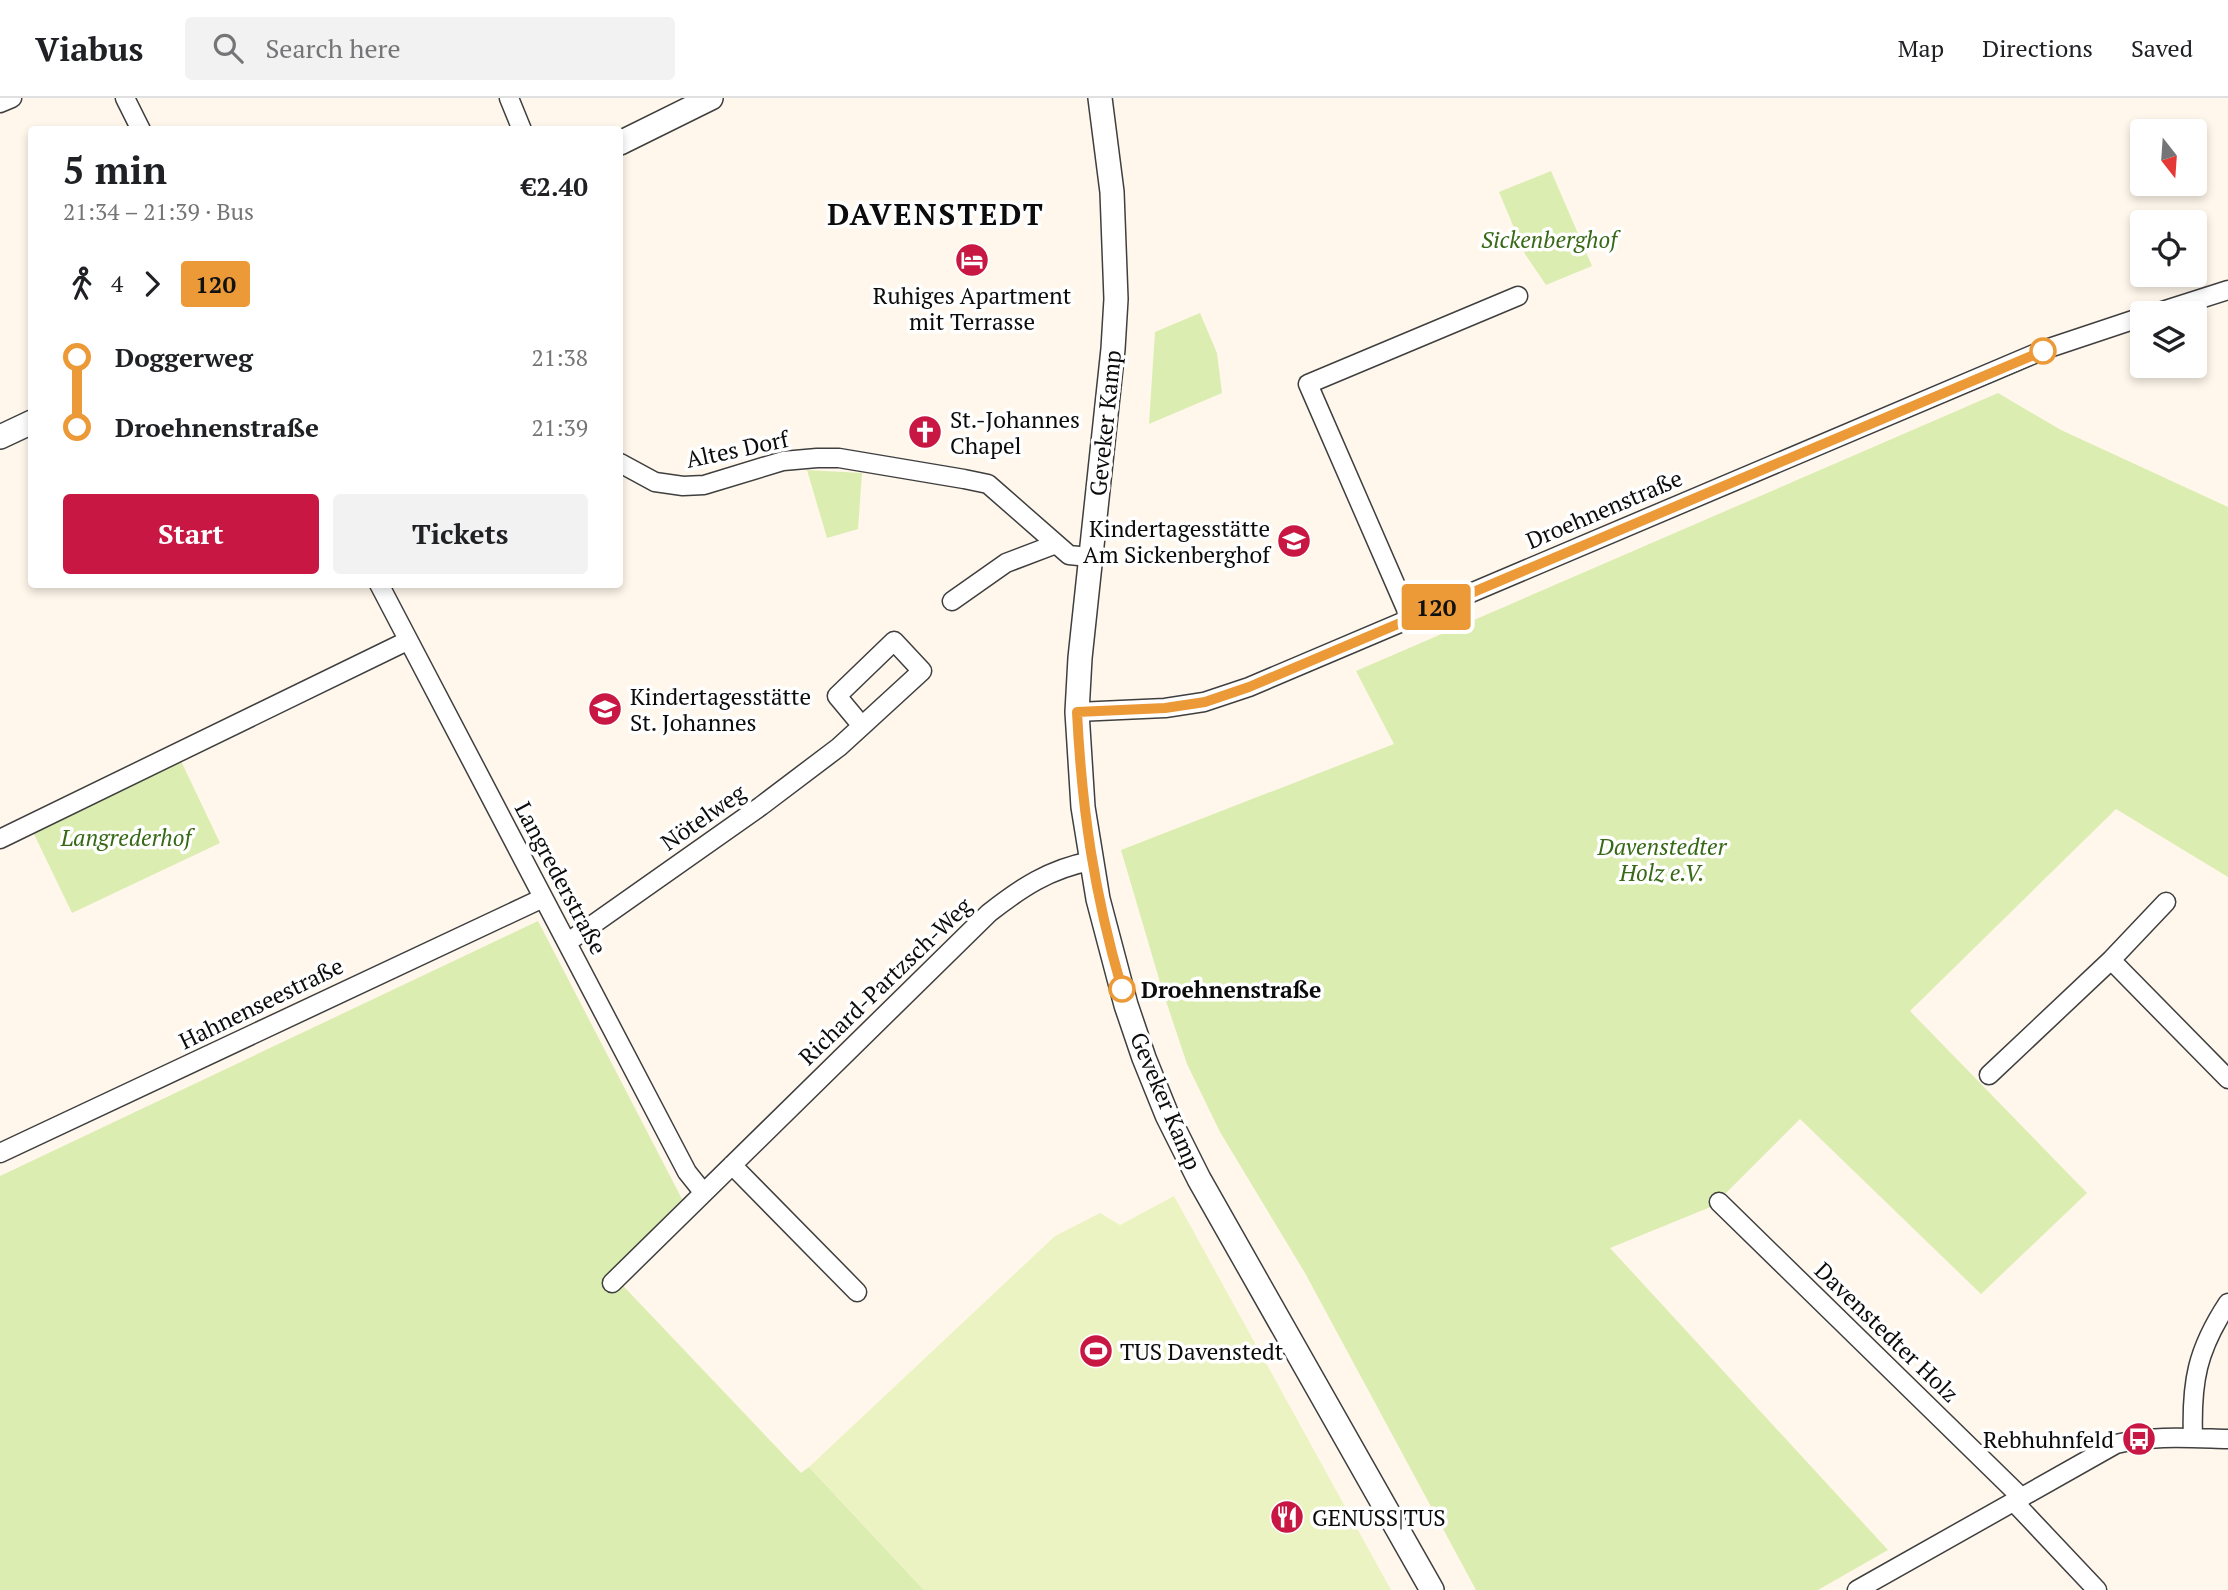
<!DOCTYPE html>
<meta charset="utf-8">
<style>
:root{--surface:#fff;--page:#f2f2f2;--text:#202124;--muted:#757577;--line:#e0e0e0;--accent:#c81743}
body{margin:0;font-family:"PT Serif",serif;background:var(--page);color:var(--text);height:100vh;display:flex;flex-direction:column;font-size:26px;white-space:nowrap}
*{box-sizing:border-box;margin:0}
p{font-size:23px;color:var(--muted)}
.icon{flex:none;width:38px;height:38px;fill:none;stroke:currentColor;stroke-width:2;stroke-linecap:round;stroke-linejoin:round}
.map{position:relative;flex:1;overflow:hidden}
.drawer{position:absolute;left:28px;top:28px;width:595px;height:462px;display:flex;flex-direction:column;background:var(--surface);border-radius:7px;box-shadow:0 4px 10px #0003}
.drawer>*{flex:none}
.badge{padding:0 14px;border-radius:5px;font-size:24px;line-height:46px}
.needle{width:46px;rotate:163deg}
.fabs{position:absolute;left:2130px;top:21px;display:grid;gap:14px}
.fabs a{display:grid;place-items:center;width:77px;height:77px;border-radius:7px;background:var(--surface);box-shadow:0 4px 10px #0003;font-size:35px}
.map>.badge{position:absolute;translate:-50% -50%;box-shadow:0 0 0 4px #fff}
.legs{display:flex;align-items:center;gap:10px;height:77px;padding:0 35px;font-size:23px}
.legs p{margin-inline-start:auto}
.summary{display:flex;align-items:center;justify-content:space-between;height:119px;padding:0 35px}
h1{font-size:38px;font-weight:800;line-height:52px}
.button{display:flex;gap:14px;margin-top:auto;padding:14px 35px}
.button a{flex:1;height:80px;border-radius:7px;background:var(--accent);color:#fff;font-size:28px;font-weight:800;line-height:80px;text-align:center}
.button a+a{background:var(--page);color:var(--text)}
ul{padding:0 35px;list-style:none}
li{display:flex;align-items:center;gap:24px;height:70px;font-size:26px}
li i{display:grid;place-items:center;width:10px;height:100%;margin:0 9px;background:currentColor}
li i::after{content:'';width:18px;height:18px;margin:-9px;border:5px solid;border-radius:50%;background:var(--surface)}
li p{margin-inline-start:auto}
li:first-child i{background:linear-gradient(#0000 50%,currentColor 0)}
li:last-child i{background:linear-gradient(currentColor 50%,#0000 0)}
header{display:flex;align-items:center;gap:42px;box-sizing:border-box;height:98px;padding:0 35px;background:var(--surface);border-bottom:2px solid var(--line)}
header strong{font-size:33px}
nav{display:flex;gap:38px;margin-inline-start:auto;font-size:24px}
.search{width:490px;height:63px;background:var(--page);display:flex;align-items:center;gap:18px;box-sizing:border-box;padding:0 24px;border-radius:7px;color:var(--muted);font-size:26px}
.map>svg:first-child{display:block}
.green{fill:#dcedb1}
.pitch{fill:#ecf3c3}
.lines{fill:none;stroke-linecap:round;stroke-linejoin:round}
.minor-casing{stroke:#3f3f3f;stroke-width:21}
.tertiary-casing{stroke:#3f3f3f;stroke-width:26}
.minor{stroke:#fff;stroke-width:18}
.tertiary{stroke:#fff;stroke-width:23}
.line-1-casing{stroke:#fff;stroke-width:16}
.line-1{stroke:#ec9938;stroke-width:10}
.stop-1-dot{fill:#fff;stroke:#ec9938;stroke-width:3.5}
.labels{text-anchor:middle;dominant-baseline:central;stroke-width:7;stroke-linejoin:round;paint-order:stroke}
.park-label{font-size:23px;font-style:italic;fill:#386917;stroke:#fff}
.poi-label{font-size:23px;fill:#0c0c0c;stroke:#fff;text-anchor:start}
.street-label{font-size:23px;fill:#0c0c0c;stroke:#fff}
.stop-label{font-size:23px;font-weight:bold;fill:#0c0c0c;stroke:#fff;text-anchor:start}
.district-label{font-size:30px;font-weight:bold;letter-spacing:2px;fill:#0c0c0c;stroke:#fff}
</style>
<header>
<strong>Viabus</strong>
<div class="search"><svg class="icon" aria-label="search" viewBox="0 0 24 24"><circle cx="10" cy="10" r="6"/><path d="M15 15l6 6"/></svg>Search here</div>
<nav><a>Map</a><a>Directions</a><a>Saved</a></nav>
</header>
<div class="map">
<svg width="2228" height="1492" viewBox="0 0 2228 1492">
<rect width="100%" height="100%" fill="#fff7eb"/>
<path class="green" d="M 1551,73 L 1592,168 L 1546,187 L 1525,156 L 1499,94 Z
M 1200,215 L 1217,255 L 1222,295 L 1149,326 L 1155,234 Z
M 1998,295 L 2061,332 L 2228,409 L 2228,779 L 2116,711 L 1910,913 L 2087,1095 L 1981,1196 L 1800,1021 L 1713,1108 L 1610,1150 L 1888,1452 L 1818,1492 L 1476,1492 L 1305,1175 L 1220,1034 L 1187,966 L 1162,891 L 1121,752 L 1394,646 L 1356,573 Z
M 807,372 L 862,375 L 858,431 L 827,440 Z
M 181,663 L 220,745 L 72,815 L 33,734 Z
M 538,823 L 682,1101 L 610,1174 L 801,1375 L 809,1369 L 924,1492 L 0,1492 L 0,1078 Z"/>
<path class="pitch" d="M 1174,1098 L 1391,1492 L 924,1492 L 809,1369 L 1055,1138 L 1100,1115 L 1120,1127 Z"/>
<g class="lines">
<g class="minor-casing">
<path id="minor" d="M 125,0 L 141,32
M 509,0 L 522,32
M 0,5 L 12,0
M 2156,215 L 2228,192
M 620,365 L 655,384 L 683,388 L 704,387 L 783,363 L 817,360 L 839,360 L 964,381 L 988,386 L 1069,457 L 1089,459
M 379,486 L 687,1074 L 703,1094
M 952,503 L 1006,465 L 1056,446
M 1410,520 L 1308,286 L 1518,198
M 1077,614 L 1165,610 L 1204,604 L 1249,589 L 2046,251 L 2142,219
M 0,741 L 407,543
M 568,844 L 761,708 L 839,649 L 862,628 L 837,598 L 894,543 L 922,573 L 862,628
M 2111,862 L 2228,981
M 1989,977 L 2111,862 L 2166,804
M 0,1055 L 543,800
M 732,1067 L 857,1194
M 1719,1104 L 2022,1400
M 612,1185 L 989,815 C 1021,790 1049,771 1091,763
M 2193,1340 C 2191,1284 2197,1252 2228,1205
M 2014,1404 L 2097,1492
M 1857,1492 L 2116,1346 C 2153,1337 2190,1340 2228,1341"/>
</g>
<g class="tertiary-casing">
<path id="tertiary" d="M 1100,0 L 1112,94 L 1116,201 L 1113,251 L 1080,560 L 1077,614 L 1083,709 L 1098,801 L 1126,907 L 1144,960 L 1167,1017 L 1199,1081 L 1432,1492
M 620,45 L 711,0
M 0,339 L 32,324"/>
</g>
<use href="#minor" class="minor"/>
<use href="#tertiary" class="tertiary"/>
</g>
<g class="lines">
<g class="line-1-casing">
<path id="line-1" d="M 1122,891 C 1094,795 1082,713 1077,614 L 1165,610 L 1205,604 L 1249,589 L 2043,253"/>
</g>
<use href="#line-1" class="line-1"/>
</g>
<defs>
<g id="hotel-disc" transform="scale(1.75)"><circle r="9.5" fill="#c81743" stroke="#fff"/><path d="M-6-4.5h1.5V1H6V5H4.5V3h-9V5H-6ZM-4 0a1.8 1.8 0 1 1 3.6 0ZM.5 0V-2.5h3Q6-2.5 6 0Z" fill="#fff"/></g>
<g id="church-disc" transform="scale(1.75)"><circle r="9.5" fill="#c81743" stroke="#fff"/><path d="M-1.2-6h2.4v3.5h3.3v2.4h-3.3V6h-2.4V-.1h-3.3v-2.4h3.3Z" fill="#fff"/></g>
<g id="school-disc" transform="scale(1.75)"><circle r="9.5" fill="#c81743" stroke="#fff"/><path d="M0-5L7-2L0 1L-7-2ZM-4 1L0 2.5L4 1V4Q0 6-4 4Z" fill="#fff"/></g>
<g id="stadium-disc" transform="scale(1.75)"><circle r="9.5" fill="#c81743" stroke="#fff"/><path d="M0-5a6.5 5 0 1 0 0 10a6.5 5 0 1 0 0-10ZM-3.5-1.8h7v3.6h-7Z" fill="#fff"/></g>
<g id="bus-disc" transform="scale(1.75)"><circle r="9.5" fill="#c81743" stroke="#fff"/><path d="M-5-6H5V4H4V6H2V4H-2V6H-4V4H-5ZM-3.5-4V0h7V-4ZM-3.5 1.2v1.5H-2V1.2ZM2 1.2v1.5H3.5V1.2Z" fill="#fff"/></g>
<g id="restaurant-disc" transform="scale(1.75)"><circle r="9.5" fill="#c81743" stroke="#fff"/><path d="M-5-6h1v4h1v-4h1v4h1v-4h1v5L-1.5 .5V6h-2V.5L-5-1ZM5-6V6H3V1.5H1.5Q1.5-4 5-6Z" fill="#fff"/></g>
</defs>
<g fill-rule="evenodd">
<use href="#hotel-disc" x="972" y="162"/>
<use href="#church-disc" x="925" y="334"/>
<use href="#school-disc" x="1294" y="443"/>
<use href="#school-disc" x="605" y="611"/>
<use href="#stadium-disc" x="1096" y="1253"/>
<use href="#bus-disc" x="2139" y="1341"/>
<use href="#restaurant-disc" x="1287" y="1419"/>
</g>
<g class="stop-1-dot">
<circle cx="2043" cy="253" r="12"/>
<circle cx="1122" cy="891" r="12"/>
</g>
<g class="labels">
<g class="park-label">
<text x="1549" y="141">Sickenberghof</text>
<text x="126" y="739">Langrederhof</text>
<text x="1662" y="748">Davenstedter<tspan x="1662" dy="26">Holz e.V.</tspan></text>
</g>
<g class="poi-label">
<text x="972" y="197" text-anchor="middle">Ruhiges Apartment<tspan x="972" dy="26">mit Terrasse</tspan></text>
<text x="950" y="321">St.-Johannes<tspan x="950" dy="26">Chapel</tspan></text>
<text x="1270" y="430" text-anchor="end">Kindertagesstätte<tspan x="1270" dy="26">Am Sickenberghof</tspan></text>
<text x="630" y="598">Kindertagesstätte<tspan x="630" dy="26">St. Johannes</tspan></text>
<text x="1120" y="1253">TUS Davenstedt</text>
<text x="2114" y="1341" text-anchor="end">Rebhuhnfeld</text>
<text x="1312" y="1419">GENUSS|TUS</text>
</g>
<g class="street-label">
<text transform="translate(1105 325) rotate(-84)">Geveker Kamp</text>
<text transform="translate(737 351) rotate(-12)">Altes Dorf</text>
<text transform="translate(1604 411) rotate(-23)">Droehnenstraße</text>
<text transform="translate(703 719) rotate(-35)">Nötelweg</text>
<text transform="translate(561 780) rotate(62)">Langrederstraße</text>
<text transform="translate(885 883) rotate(-44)">Richard-Partzsch-Weg</text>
<text transform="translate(261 905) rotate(-26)">Hahnenseestraße</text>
<text transform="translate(1166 1003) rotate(67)">Geveker Kamp</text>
<text transform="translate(1887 1234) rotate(44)">Davenstedter Holz</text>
</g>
<g class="stop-label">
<text x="1141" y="891">Droehnenstraße</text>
</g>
<g class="district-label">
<text x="936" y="116">DAVENSTEDT</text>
</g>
</g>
</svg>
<div class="fabs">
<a><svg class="needle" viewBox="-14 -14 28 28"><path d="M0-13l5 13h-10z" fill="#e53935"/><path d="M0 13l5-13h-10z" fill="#757577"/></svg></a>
<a><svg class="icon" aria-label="locate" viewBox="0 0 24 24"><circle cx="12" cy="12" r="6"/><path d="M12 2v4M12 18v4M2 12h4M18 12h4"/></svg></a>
<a><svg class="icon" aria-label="layers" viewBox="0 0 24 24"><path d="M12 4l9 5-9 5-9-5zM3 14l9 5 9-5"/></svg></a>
</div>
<b class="badge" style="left:1436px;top:509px;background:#ec9938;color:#111">120</b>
<section class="drawer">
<div class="summary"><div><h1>5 min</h1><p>21:34 – 21:39 · Bus</p></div><b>€2.40</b></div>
<div class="legs"><svg class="icon" aria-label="walk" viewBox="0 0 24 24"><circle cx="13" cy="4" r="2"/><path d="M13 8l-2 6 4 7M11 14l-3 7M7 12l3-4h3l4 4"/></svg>4<svg class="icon" aria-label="forward" viewBox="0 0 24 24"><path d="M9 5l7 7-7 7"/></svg><b class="badge" style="background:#ec9938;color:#111">120</b></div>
<ul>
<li><i style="color:#ec9938"></i><b>Doggerweg</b><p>21:38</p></li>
<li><i style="color:#ec9938"></i><b>Droehnenstraße</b><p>21:39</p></li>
</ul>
<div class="button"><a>Start</a><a>Tickets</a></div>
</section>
</div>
